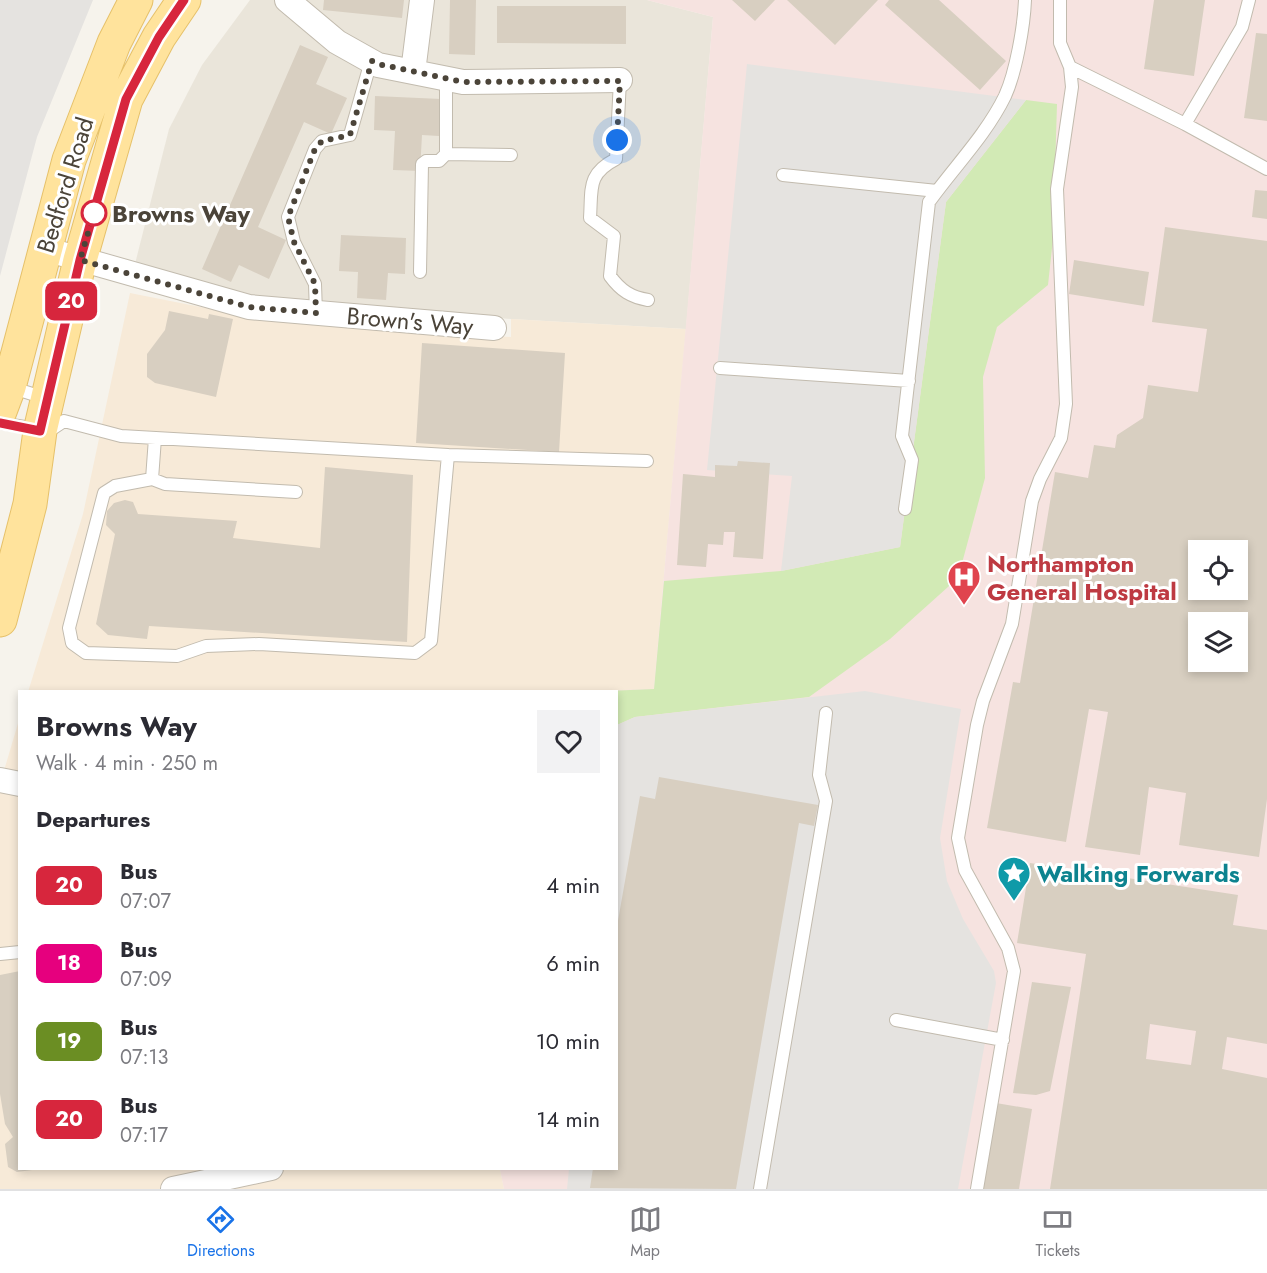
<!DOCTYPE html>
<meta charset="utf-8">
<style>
:root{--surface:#fff;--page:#f2f2f3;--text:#2b2b33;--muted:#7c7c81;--line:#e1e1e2;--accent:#1a73e8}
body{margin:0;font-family:Jost,sans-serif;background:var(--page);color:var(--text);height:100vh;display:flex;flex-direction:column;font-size:22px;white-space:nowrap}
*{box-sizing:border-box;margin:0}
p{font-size:20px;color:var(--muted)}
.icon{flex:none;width:33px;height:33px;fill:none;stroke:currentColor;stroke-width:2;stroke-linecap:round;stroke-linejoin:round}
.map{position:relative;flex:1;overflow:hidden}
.sheet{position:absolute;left:18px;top:690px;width:600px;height:480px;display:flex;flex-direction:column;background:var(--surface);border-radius:0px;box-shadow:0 3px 9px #0003}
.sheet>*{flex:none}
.badge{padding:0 12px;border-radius:9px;font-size:21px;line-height:39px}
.controls{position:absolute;left:1188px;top:540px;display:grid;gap:12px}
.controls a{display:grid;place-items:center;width:60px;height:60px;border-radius:0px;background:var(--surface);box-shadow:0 3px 9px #0003;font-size:30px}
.you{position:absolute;width:30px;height:30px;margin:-15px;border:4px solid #fff;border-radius:50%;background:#1a73e8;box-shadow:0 0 0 9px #1a73e833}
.map>.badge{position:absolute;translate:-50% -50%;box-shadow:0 0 0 3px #fff}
h2{padding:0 18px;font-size:22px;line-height:54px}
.round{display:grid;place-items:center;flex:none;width:63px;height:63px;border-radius:0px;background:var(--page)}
.headline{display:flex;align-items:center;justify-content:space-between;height:102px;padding:0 18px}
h1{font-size:28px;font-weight:700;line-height:45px}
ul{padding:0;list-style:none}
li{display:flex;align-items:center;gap:18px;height:78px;padding:0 18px}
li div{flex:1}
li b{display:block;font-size:22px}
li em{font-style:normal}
li .badge{min-width:66px;font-weight:700;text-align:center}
.menu{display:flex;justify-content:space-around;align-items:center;height:84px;border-top:2px solid var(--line);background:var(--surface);font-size:16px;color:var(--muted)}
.menu a{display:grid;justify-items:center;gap:3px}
.menu .on{color:var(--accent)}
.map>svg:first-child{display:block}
.residential{fill:#eae5da}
.commercial{fill:#f7ead8}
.medical{fill:#f6e3e0;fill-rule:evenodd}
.green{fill:#d2eab5}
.parking{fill:#e5e3e0}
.building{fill:#d8cfc1;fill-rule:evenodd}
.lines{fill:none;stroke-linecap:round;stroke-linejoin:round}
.lane-casing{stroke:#c2bbae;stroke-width:14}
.street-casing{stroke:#c2bbae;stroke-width:26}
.primary-casing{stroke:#e6c16a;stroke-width:35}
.lane{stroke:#fff;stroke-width:12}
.street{stroke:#fff;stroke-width:24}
.primary{stroke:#ffe39c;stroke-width:33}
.line-casing{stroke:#fff;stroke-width:14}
.line{stroke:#d7263d;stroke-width:9}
.walk{stroke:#4b4439;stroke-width:6;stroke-dasharray:0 10.8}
.stop-dot{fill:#fff;stroke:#d7263d;stroke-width:3}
.labels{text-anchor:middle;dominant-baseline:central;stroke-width:6;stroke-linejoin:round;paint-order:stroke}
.street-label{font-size:24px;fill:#4b4439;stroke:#fff}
.stop-label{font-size:24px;font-weight:bold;fill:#4b4439;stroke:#fff;text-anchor:start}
.health-label{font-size:24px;font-weight:bold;fill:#be3a42;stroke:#fff;text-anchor:start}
.culture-label{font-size:24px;font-weight:bold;fill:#0d838f;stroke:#fff;text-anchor:start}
</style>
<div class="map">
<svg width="1267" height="1189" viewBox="0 0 1267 1189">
<rect width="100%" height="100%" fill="#f6f3ec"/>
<path class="residential" d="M 250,0 L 647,0 L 713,17 L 686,329 L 511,319 L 248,295 L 135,264 L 169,129 L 202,65 Z"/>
<path class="commercial" d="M 130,293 L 256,318 L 511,337 L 511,319 L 686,329 L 654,689 L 583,692 L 28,692 L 83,514 Z
M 19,720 L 20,1168 L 500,1168 L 504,1189 L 0,1189 L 0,784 Z"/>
<path class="medical" d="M 647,0 L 1267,0 L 1267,1189 L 504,1189 L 500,1169 L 616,1168 L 616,692 L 583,691 L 654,689 L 713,17 ZM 1198,550 L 1238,550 L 1238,590 L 1198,590 ZM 1198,622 L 1238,622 L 1238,662 L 1198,662 Z"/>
<path class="green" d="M 1026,100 L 1057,104 L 1053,239 L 1048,285 L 997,327 L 983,377 L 985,478 L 958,578 L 890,639 L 809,697 L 635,717 L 617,725 L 616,692 L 583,692 L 654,689 L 664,581 L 781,571 L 900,547 L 946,202 Z"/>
<path class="parking" d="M 0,0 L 93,0 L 37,137 L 0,276 Z
M 747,64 L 1026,100 L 946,202 L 900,547 L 781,571 L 792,476 L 707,470 Z
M 865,691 L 961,709 L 940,838 L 947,881 L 963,919 L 994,971 L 996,983 L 958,1189 L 567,1189 L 569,1169 L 616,1168 L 617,725 L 635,717 Z"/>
<path class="building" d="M 324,0 L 404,0 L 402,18 L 323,10 Z
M 450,0 L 476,0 L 475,55 L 449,54 Z
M 732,0 L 775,0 L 755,21 Z
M 787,0 L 878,0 L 835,45 Z
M 889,0 L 939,0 L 1006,61 L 980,90 L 885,5 Z
M 1154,0 L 1205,0 L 1194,76 L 1144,69 Z
M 497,6 L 626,6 L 626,44 L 497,43 Z
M 1256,33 L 1267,34 L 1267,121 L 1244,118 Z
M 300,45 L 328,57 L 316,84 L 347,98 L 331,134 L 304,122 L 258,227 L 286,240 L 269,279 L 239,265 L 231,282 L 202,269 Z
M 375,96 L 441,99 L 439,136 L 422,135 L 420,171 L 393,170 L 395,131 L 374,130 Z
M 1255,190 L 1267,191 L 1267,219 L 1252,217 Z
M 1165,227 L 1267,241 L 1267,799 L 1259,857 L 1179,845 L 1186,793 L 1149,787 L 1140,855 L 1085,847 L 1108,712 L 1089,709 L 1066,842 L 987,828 L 1013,682 L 1020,683 L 1055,472 L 1088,478 L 1094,445 L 1115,448 L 1117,435 L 1143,418 L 1148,385 L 1198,392 L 1207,329 L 1152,322 ZM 1198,550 L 1238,550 L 1238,590 L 1198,590 ZM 1198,622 L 1238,622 L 1238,662 L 1198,662 Z
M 341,235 L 406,238 L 405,274 L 388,273 L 386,300 L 357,298 L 358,272 L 339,271 Z
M 1074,260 L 1149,272 L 1144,306 L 1069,294 Z
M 169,311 L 208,319 L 209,314 L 233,319 L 216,397 L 155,383 L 147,377 L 147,354 L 165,330 Z
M 422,343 L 565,353 L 559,452 L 416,443 Z
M 738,461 L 770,463 L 763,559 L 733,557 L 735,532 L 724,532 L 723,545 L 708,544 L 706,567 L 677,565 L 683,474 L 715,477 L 715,465 L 737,466 Z
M 325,467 L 413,475 L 407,642 L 149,626 L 147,639 L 108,635 L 96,624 L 115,534 L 106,525 L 107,511 L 114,503 L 125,500 L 133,502 L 138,514 L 237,521 L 233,538 L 320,548 Z
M 659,777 L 818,805 L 814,826 L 799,823 L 736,1189 L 590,1188 L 593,1168 L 616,1168 L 616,932 L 640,796 L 655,799 Z
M 1030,863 L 1238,895 L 1233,925 L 1267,930 L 1267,1044 L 1227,1037 L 1222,1069 L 1267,1078 L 1267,1189 L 1050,1189 L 1086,954 L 1017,943 ZM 1150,1024 L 1196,1031 L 1191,1065 L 1146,1059 Z
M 20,971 L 20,1168 L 32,1170 L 17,1172 L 8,1167 L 5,1144 L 13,1137 L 5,1124 L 0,1094 L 0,975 Z
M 1032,982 L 1071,987 L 1050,1091 L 1036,1095 L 1013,1093 Z
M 996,1103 L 1032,1109 L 1019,1189 L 982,1189 Z"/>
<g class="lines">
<g class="lane-casing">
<path id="lane" d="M 1070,67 L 1185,124 L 1267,169
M 620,80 L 616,159 C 587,174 592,188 590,218 L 614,236 L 610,276 C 621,291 631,297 648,300
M 1185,124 L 1242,27 L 1249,0
M 446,154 L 511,155
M 783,175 L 937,191
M 420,272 L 422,164 L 426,161 L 439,161 L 446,154 L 446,79
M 316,313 L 315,284 L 294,242 L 288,217 L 315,149 L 322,141 L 350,135 L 371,61
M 720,368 L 909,381
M 10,387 L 48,399
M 0,423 L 49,431 L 64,421 L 121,436 L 448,455
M 155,438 L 152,479 L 165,484 L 296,492
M 152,479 L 115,486 L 104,493 L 69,628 L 72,643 L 86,653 L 177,656 L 206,646 L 259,644 L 415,653 L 431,641 L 448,455 L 647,461
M 905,509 L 912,460 L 902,436 L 929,202 C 954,167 986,135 1005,96 C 1016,72 1024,26 1025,0
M 0,954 L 20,952
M 896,1020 L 1003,1040
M 760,1189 L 826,801 L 819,775 L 826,713
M 977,1189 L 1014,971 L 1008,948 L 965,870 L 958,838 L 977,725 L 983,701 L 1012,624 L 1032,501 L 1040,479 L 1061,438 L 1066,404 L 1057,189 L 1072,87 L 1070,67 L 1060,43 L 1060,0"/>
</g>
<g class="street-casing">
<path id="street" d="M 287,0 L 337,42 L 378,65 L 463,82 L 620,80
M 413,72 L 422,0
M 45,249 L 249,307 L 494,328
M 0,780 L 20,784
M 173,1189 L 271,1168"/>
</g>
<g class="primary-casing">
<path id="primary" d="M 0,411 L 9,387 L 69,160 L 114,43 L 136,0
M 0,620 L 30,504 L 40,431 L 80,260 L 126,99 L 159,37 L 184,0"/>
</g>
<use href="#lane" class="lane"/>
<use href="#street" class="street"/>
<use href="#primary" class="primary"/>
</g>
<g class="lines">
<g class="line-casing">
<path id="line" d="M 0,423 L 40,431 L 80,260 L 126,99 L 159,37 L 184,0"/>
</g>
<use href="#line" class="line"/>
<path class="walk" d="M 94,213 L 80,260 L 249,307 L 316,313 L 315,284 L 294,242 L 288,217 L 315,149 L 322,141 L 350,135 L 372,61 L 378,64 L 463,82 L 620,81 L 617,140"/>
</g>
<defs>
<g id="hospital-pin" transform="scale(1.725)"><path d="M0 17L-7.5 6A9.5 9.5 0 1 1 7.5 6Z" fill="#e0444e" stroke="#fff"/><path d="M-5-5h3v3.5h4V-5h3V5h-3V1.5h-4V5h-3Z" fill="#fff"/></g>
<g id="sight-pin" transform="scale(1.725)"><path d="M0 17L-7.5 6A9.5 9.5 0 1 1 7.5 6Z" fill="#0f9aa8" stroke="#fff"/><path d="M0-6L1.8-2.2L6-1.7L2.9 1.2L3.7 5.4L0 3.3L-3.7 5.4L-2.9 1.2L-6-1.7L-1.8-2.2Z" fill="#fff"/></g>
</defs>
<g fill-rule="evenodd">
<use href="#hospital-pin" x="964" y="577"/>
<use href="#sight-pin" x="1014" y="873"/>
</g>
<circle class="stop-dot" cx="94" cy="213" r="12"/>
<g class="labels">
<g class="street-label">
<text transform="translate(65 185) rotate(-73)">Bedford Road</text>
<text transform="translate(410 321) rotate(5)">Brown's Way</text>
</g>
<g class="stop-label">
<text x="112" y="213">Browns Way</text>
</g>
<g class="health-label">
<text x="987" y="563">Northampton<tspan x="987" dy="28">General Hospital</tspan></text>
</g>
<g class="culture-label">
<text x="1037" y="873">Walking Forwards</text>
</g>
</g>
</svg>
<div class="controls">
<a><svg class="icon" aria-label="locate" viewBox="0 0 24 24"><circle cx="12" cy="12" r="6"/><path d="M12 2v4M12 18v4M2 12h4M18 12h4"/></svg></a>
<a><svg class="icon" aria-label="layers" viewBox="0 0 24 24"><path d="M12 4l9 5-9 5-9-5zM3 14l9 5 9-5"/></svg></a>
</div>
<div class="you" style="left:617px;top:140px"></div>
<b class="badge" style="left:71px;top:301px;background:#d7263d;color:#fff">20</b>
<section class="sheet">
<div class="headline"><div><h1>Browns Way</h1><p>Walk · 4 min · 250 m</p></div><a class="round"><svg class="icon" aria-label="heart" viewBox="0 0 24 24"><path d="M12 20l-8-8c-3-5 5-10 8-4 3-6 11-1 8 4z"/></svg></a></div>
<h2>Departures</h2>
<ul>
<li><span class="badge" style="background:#d7263d;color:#fff">20</span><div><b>Bus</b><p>07:07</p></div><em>4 min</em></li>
<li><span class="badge" style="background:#e6007e;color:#fff">18</span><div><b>Bus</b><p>07:09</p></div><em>6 min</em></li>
<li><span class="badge" style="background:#6b8e23;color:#fff">19</span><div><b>Bus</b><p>07:13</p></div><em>10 min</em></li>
<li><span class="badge" style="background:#d7263d;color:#fff">20</span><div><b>Bus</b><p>07:17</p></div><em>14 min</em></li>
</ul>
</section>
</div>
<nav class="menu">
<a class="on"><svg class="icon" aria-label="directions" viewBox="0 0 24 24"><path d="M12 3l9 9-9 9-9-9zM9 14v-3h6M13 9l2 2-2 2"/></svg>Directions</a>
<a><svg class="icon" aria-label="map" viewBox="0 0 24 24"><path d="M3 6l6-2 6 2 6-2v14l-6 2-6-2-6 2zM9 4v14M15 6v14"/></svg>Map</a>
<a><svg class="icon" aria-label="tickets" viewBox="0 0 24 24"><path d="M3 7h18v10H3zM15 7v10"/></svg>Tickets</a>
</nav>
